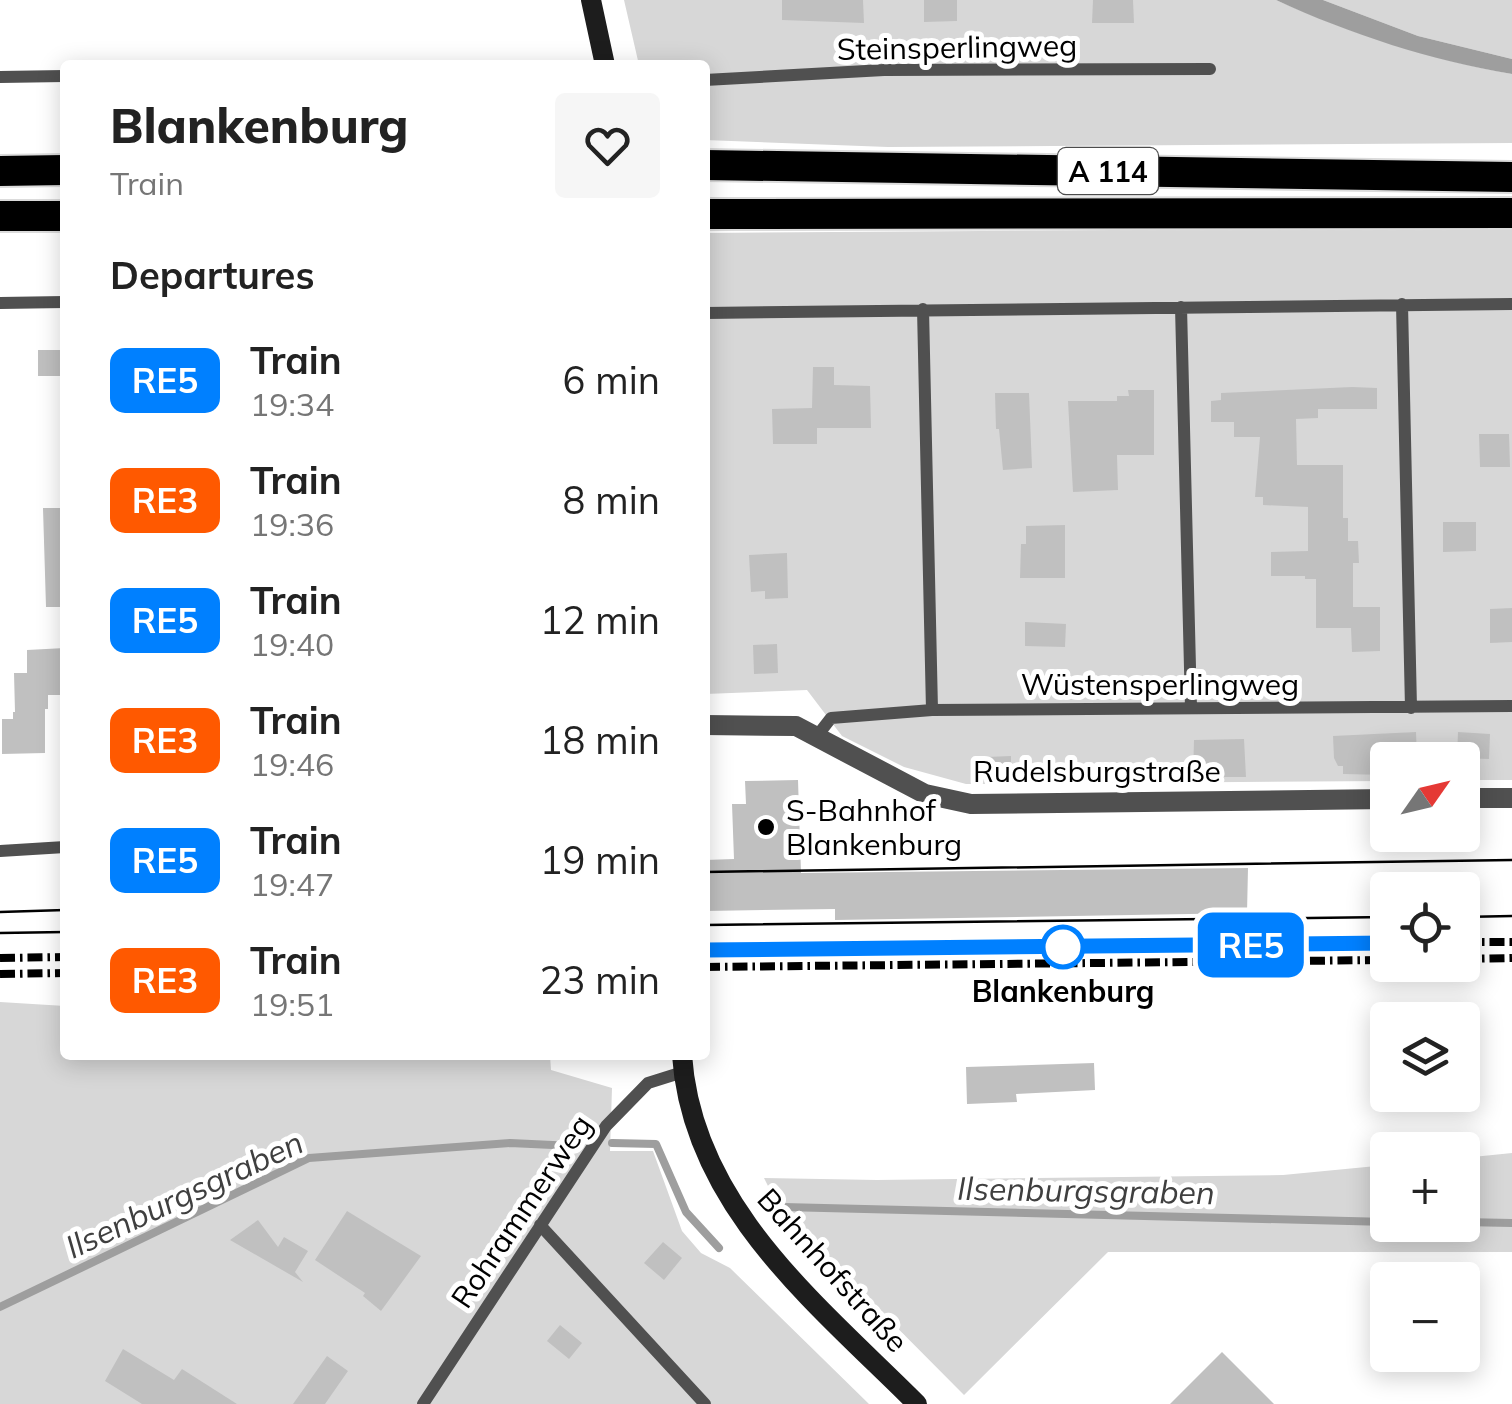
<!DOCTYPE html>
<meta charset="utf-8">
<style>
:root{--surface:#fff;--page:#f6f6f6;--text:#222;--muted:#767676}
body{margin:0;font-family:Mulish,sans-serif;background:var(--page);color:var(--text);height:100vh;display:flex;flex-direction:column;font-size:38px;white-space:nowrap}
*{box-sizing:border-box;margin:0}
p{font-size:32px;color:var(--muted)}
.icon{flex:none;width:55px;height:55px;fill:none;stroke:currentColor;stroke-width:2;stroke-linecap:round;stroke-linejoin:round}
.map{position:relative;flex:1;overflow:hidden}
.panel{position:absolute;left:60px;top:60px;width:650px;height:1000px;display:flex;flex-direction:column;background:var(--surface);border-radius:10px;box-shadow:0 5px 25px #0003}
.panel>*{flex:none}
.badge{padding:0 20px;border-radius:15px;font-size:35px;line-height:65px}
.needle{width:65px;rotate:56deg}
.controls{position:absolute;left:1370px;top:742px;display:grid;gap:20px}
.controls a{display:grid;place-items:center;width:110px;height:110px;border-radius:10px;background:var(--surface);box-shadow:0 5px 25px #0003;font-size:50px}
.map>.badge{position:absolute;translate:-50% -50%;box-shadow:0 0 0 5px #fff}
h2{padding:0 50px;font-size:38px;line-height:90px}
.round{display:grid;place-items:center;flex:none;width:105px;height:105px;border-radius:10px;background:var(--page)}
.overview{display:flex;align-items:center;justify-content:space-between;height:170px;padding:0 50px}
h1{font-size:48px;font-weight:800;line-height:75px}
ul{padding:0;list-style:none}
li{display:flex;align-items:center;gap:30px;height:120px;padding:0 50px}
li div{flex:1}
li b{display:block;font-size:38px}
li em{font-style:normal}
li .badge{min-width:110px;font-weight:700;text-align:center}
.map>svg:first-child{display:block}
.green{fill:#d7d7d7}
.water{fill:#9e9e9e}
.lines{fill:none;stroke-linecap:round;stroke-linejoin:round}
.stream{stroke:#9e9e9e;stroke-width:8}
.building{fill:#c0c0c0}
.motorway-casing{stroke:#dbdbdb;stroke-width:34}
.service{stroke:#505050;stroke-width:12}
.minor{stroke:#505050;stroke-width:20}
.secondary{stroke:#1d1d1d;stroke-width:20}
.motorway{stroke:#000;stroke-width:30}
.tram{stroke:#000;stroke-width:2.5}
.rail{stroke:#000;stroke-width:8;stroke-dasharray:15 5 2.5 5;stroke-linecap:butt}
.line-casing{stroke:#fff;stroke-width:22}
.line{stroke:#0080ff;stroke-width:15}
.poi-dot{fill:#000;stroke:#fff;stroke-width:4}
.stop-dot{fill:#fff;stroke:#0080ff;stroke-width:5}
.labels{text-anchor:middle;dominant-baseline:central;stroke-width:10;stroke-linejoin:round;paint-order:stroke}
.shield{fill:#fff;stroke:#4c4c4c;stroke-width:2.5}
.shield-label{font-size:28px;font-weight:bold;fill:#000}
.street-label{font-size:30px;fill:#000;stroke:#fff}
.poi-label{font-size:30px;fill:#000;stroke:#fff;text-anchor:start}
.stop-label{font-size:30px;font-weight:bold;fill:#000;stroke:#fff}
.water-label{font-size:32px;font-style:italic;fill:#3f3f3f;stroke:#fff}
</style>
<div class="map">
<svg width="1512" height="1404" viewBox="0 0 1512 1404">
<rect width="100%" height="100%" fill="#fff"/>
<path class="green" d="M 624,0 L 1276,0 C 1353,34 1429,59 1512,74 L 1512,143 L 888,147 L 705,140 L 705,65 L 639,65 Z
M 1323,0 L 1512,0 L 1512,59 L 1418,36 Z
M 1512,227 L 1512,780 L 1463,780 L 1462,760 L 1388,760 L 1387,781 L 966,784 L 904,767 L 842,736 L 807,690 L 705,694 L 705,233 Z
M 0,1002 L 65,1006 L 65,1055 L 550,1055 L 551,1070 L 612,1088 L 610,1151 L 653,1151 L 682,1231 L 701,1253 L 730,1268 L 869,1404 L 0,1404 Z
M 1512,1153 L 1512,1252 L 1108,1252 L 964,1395 L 801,1231 L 774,1198 L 764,1178 L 877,1180 L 1283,1175 L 1387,1165 L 1388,1225 L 1462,1225 L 1463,1158 Z"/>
<path class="water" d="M 1276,0 L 1323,0 L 1418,36 L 1512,59 L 1512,74 C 1430,60 1352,35 1276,0 Z"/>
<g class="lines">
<path class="stream" d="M 612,1143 L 656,1144 L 686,1212 L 719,1248
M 783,1207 L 1388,1222
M 1462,1222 L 1512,1223
M 0,1307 L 309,1158 L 510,1143 L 574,1146"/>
</g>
<path class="building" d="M 782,0 L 863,0 L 864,23 L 782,20 Z
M 924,0 L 957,0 L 957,21 L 924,22 Z
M 1093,0 L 1133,0 L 1134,23 L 1092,23 Z
M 38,350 L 61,350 L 62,376 L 38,376 Z
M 813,367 L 834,367 L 834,385 L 870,386 L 871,428 L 817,428 L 817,444 L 773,444 L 772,409 L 812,408 Z
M 1352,387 L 1377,388 L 1377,409 L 1318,409 L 1318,418 L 1296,419 L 1297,465 L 1343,465 L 1343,518 L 1348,518 L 1348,541 L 1358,541 L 1359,563 L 1353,563 L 1353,607 L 1380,607 L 1380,651 L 1352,652 L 1351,628 L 1316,628 L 1316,579 L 1305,579 L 1305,576 L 1271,576 L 1271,552 L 1308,551 L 1308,507 L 1263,505 L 1263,497 L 1255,497 L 1260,437 L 1234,437 L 1234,422 L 1211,422 L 1211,401 L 1221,400 L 1221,393 Z
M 1128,390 L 1154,390 L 1154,455 L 1117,455 L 1118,490 L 1073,492 L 1068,401 L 1117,401 L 1117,396 L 1129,396 Z
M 995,393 L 1029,393 L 1032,468 L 1003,470 L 999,429 L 996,429 Z
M 1479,434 L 1509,434 L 1510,467 L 1480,467 Z
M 43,508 L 65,508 L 65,607 L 46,607 Z
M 1443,522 L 1476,522 L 1476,551 L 1443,552 Z
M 1065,525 L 1065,578 L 1020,578 L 1021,544 L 1026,544 L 1026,526 Z
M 787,553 L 788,598 L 765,599 L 765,591 L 751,592 L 749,555 Z
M 1512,608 L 1512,642 L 1490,643 L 1490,609 Z
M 1025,622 L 1066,624 L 1065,647 L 1025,646 Z
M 777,644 L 778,673 L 754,674 L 753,645 Z
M 65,648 L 65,695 L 48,695 L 48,709 L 45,709 L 45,753 L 2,754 L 2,719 L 13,719 L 13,712 L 15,712 L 14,673 L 27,673 L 27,650 Z
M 1416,732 L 1417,759 L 1388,760 L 1388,775 L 1343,774 L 1343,766 L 1338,766 L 1334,758 L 1333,736 Z
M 1458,732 L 1490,734 L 1489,759 L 1457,758 Z
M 1244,739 L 1246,777 L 1193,777 L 1194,740 Z
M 1011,756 L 1011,778 L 987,778 L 987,757 Z
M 798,780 L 801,873 L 1248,868 L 1247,913 L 835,920 L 835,909 L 705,911 L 705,860 L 734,859 L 732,804 L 746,804 L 745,781 Z
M 1094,1063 L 1095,1090 L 1016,1094 L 1017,1102 L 967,1104 L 966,1067 Z
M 347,1211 L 421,1256 L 381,1311 L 363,1296 L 365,1293 L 315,1260 Z
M 258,1220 L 278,1247 L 284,1237 L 308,1251 L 295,1272 L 303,1282 L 230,1240 Z
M 663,1242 L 682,1258 L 664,1280 L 644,1263 Z
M 560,1325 L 582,1343 L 569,1359 L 547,1341 Z
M 123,1349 L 174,1380 L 182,1369 L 237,1404 L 142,1404 L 105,1381 Z
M 1222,1352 L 1274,1404 L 1170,1404 Z
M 327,1356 L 348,1371 L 325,1404 L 293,1404 Z"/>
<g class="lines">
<g class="motorway-casing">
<path id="motorway" d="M 705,165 L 1512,177
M 0,171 L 65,170
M 705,214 L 1512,213
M 0,216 L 65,216"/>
</g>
<path class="service" d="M 0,77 L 65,76
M 705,80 L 884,70 L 1210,69
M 0,303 L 65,302
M 1402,304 L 1411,708
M 1181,307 L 1191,708
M 923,309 L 932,710
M 705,313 L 1512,304
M 817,736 L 831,718 L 932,710 L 1512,706
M 0,851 L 65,847
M 540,1225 L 705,1404
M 423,1404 L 606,1126 L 648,1083 L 683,1072"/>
<path class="minor" d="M 705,725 L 796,726 L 925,794 L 971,804 L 1388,799
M 1462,798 L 1512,798"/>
<path class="secondary" d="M 591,0 L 605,65
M 682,1055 C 692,1206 818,1305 917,1404"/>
<use href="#motorway" class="motorway"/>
<path class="tram" d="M 705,872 L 1512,860
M 0,912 L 65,910
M 1462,917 L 1512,916
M 705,925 L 1388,917
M 0,933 L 65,932"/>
<path class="rail" d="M 1462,942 L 1512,942
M 705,950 L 1388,943
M 0,958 L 65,957
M 1462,959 L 1512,958
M 705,967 L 1388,960
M 0,974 L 65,973"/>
</g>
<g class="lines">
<g class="line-casing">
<path id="line" d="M 705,950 L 1388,943"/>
</g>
<use href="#line" class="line"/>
</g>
<circle class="poi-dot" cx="766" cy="827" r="10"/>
<circle class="stop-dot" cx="1063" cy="947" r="20"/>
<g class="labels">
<rect class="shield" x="1058" y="148" width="100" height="46" rx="8"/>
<g class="shield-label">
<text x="1108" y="171">A 114</text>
</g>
<g class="street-label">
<text transform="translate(957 47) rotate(-1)">Steinsperlingweg</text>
<text x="1160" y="684">Wüstensperlingweg</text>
<text x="1097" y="771">Rudelsburgstraße</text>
<text transform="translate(521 1211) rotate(-56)">Rohrammerweg</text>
<text transform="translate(833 1270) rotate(48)">Bahnhofstraße</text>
</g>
<g class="poi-label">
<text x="786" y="810">S-Bahnhof<tspan x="786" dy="34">Blankenburg</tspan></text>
</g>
<g class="stop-label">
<text x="1063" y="991">Blankenburg</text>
</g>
<g class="water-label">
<text transform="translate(1086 1190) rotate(1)">Ilsenburgsgraben</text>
<text transform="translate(184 1194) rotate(-25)">Ilsenburgsgraben</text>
</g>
</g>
</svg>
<div class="controls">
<a><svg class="needle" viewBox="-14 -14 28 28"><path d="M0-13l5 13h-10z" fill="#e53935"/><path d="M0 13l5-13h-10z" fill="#767676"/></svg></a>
<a><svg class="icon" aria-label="locate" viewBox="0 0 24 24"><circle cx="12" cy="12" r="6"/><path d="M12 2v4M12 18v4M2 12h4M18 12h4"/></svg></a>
<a><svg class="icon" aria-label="layers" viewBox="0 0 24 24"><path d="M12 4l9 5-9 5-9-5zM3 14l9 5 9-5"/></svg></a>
<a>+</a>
<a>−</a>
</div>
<b class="badge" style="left:1251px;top:945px;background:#0080ff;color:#fff">RE5</b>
<section class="panel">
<div class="overview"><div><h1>Blankenburg</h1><p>Train</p></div><a class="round"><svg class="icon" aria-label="heart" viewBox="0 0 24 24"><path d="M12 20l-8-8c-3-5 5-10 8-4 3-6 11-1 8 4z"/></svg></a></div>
<h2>Departures</h2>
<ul>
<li><span class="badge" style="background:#0080ff;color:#fff">RE5</span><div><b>Train</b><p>19:34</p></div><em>6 min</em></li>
<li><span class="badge" style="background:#ff5900;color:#fff">RE3</span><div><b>Train</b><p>19:36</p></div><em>8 min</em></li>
<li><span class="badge" style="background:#0080ff;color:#fff">RE5</span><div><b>Train</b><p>19:40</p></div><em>12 min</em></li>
<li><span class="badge" style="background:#ff5900;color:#fff">RE3</span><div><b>Train</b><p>19:46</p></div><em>18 min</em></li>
<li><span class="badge" style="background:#0080ff;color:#fff">RE5</span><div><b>Train</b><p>19:47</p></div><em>19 min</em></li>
<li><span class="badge" style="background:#ff5900;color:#fff">RE3</span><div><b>Train</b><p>19:51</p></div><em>23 min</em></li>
</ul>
</section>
</div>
